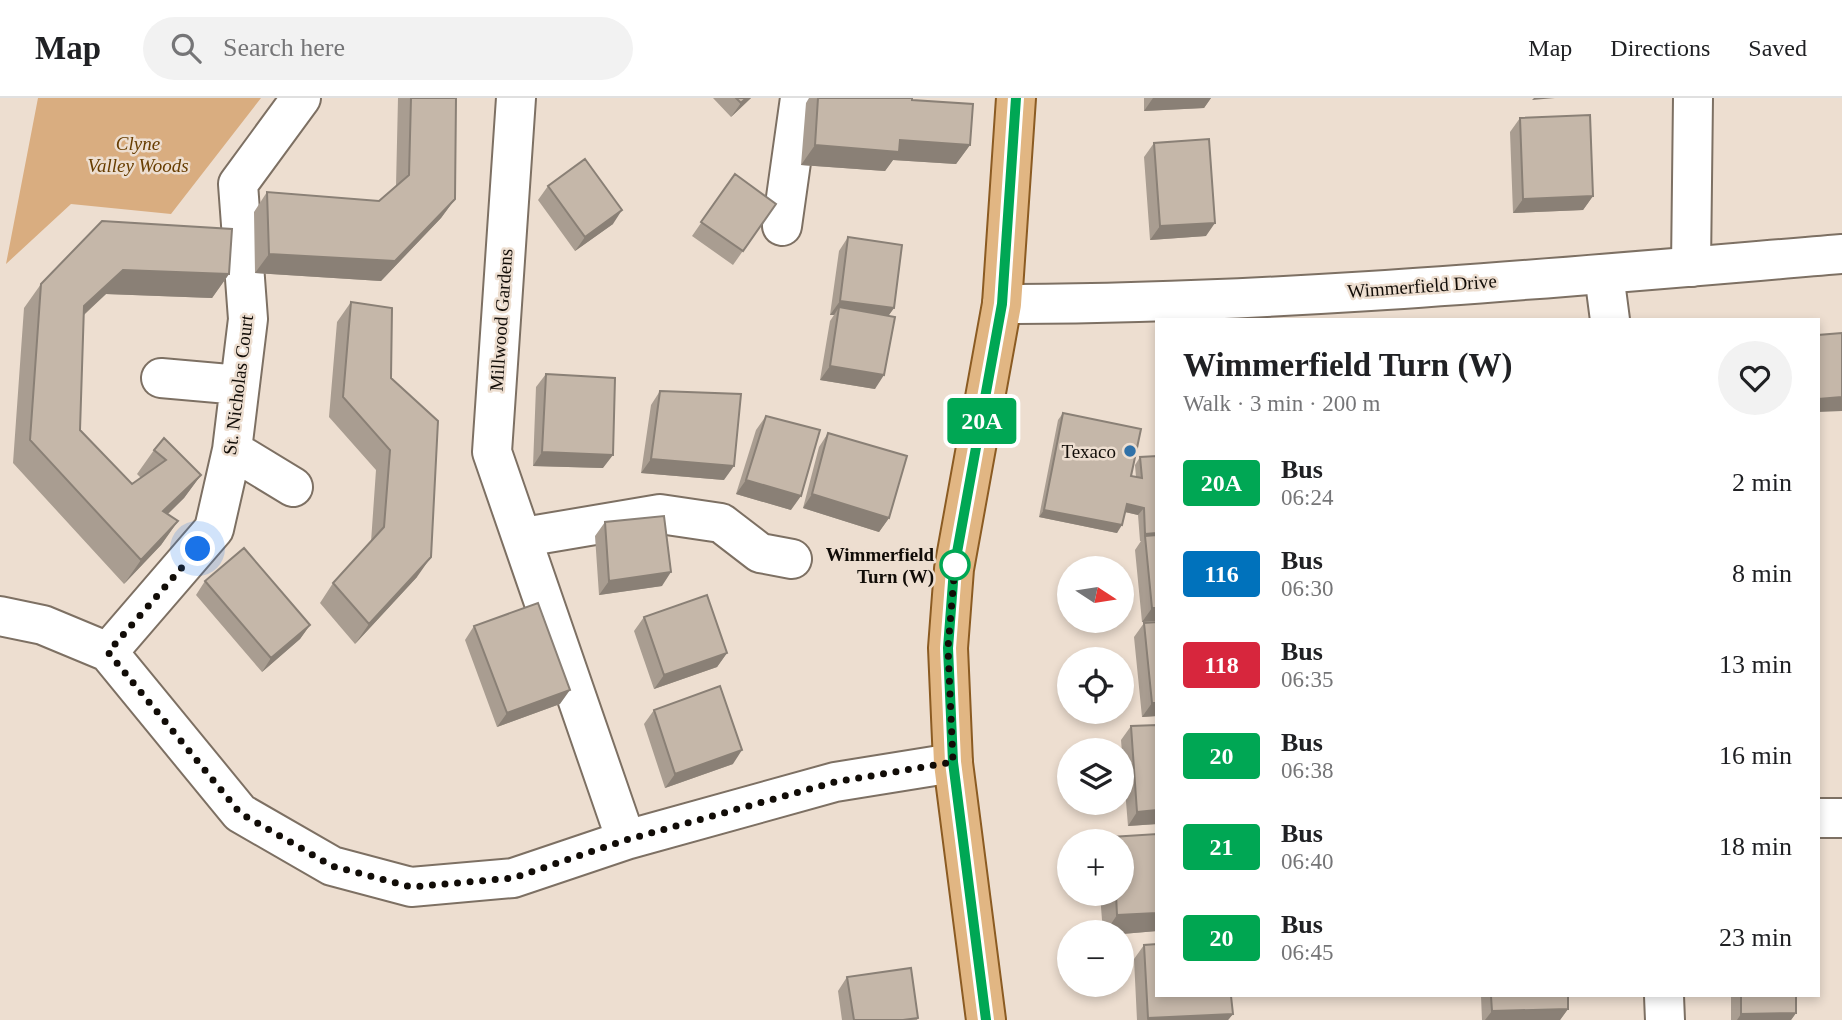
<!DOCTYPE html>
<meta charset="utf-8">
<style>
:root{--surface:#fff;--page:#f2f2f2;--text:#202124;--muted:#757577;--line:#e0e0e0}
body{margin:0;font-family:Georgia,serif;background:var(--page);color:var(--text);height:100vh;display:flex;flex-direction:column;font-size:26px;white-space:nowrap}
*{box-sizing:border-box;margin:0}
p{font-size:23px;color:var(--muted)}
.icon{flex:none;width:38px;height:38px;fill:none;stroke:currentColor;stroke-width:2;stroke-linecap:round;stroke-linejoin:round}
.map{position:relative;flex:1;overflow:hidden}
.panel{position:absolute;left:1155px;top:220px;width:665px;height:679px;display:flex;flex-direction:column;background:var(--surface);border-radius:0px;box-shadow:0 4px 10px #0003}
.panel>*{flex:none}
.badge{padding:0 14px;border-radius:5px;font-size:24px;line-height:46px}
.needle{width:46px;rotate:102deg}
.fabs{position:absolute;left:1057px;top:458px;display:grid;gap:14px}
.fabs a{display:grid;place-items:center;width:77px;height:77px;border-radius:50%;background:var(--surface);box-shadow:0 4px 10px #0003;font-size:35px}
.you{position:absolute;width:35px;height:35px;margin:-18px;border:5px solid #fff;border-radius:50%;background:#1a73e8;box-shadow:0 0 0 10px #1a73e833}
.map>.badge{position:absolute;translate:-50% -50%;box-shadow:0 0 0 4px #fff}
.round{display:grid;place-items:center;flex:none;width:74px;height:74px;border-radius:37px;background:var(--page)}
.head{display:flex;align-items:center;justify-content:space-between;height:119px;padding:0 28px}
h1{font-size:33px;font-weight:700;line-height:52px}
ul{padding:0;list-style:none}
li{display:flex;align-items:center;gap:21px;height:91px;padding:0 28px}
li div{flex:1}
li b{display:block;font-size:26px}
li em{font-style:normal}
li .badge{min-width:77px;font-weight:700;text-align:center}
header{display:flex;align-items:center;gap:42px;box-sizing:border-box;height:98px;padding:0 35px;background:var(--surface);border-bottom:2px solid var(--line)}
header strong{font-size:33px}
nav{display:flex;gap:38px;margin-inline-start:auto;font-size:24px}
.search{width:490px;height:63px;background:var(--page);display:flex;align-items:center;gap:18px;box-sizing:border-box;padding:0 24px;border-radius:38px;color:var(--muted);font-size:26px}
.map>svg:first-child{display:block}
.green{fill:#d9ad80}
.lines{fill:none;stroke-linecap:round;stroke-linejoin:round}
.street-casing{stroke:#7d7063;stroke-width:42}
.secondary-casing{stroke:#7d7063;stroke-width:42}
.primary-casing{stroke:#8b5b22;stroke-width:42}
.street{stroke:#fff;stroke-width:38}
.secondary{stroke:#fff;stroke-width:38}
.primary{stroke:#e1b683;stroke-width:38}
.wall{fill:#a99d91}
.shaded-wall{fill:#8a8076}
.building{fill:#c5b7a9;stroke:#8a8076;stroke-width:2}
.line-casing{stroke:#fff;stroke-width:16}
.line{stroke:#00a754;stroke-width:10}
.walk{stroke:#110c07;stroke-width:7;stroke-dasharray:0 12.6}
.poi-dot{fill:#3071a8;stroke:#edded0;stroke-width:2.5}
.stop-dot{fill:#fff;stroke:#00a754;stroke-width:3.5}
.labels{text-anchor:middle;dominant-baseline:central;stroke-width:5;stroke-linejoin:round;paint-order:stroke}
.park-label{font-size:19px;font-style:italic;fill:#673d01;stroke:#edded0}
.street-label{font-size:19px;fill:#110c07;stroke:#edded0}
.poi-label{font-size:19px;fill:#110c07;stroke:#edded0;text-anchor:end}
.stop-label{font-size:19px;font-weight:bold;fill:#110c07;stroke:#edded0;text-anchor:end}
</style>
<header>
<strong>Map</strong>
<div class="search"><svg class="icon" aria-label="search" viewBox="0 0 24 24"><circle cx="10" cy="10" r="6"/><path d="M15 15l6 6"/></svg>Search here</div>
<nav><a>Map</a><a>Directions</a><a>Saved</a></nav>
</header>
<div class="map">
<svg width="1842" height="922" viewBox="0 0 1842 922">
<rect width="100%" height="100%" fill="#edded0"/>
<path class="green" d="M 38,0 L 261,0 L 171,116 L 71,106 L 6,166 Z"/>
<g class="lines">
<g class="street-casing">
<path id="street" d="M 516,0 L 492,354 L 626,742
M 782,128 L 800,0
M 1691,169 L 1693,0
M 1604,176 L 1610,222
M 161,280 L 240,287
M 232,352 L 293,389
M 524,439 L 660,416 L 721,425 L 760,455 L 792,461
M 0,518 L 43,527 L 108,554 L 240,715 L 332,768 L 411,789 L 513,780 L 626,742 L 835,684 L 953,665
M 108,554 L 214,431 L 232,352 L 248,221 L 238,86 L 301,0
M 1818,720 L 1842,720
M 1664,898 L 1665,922"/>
</g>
<g class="secondary-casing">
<path id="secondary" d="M 1002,206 C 1282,206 1563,179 1842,156"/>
</g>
<g class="primary-casing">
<path id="primary" d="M 986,922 L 953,665 L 948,550 L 954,471 L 1002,206 L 1016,0"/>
</g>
<use href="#street" class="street"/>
<use href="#secondary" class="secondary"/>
<use href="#primary" class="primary"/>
</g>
<path class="wall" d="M 398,0 L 456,0 L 455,101 L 441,120 L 381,183 L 255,175 L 254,114 L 267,94 L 379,103 L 396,88 Z
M 713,0 L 751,0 L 731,19 Z
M 809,0 L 912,0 L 912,2 L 970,47 L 956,66 L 893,62 L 885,73 L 801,67 L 806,5 Z
M 1144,0 L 1211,0 L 1204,10 L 1144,13 Z
M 1520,20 L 1593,98 L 1583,112 L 1513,115 L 1510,34 Z
M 1154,45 L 1206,138 L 1150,142 L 1144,59 Z
M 735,76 L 776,106 L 733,167 L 692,138 Z
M 548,88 L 613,126 L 575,153 L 538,102 Z
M 848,139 L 894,210 L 888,218 L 875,291 L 820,282 L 830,223 L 834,217 L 830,217 L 839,153 Z
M 229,176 L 212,200 L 106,196 L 84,217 L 80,332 L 132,386 L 141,380 L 137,376 L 154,352 L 201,377 L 184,400 L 168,416 L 178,423 L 161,447 L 124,486 L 13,365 L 24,210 L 41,186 Z
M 351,204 L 391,280 L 417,479 L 355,546 L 320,505 L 333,485 L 371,444 L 376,372 L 329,319 L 337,224 Z
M 546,276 L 603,370 L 533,368 L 536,289 Z
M 660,293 L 724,382 L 641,375 L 651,307 Z
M 1063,315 L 1131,378 L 1136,379 L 1135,367 L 1140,359 L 1157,358 L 1157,523 L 1142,524 L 1135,452 L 1141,443 L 1140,443 L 1138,417 L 1125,414 L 1117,435 L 1039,419 L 1058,322 Z
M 766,318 L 791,412 L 736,396 L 756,332 Z
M 828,335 L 889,420 L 879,434 L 803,410 L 819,349 Z
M 605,424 L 662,488 L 599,497 L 595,438 Z
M 205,483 L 310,527 L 300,541 L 262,574 L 196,497 Z
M 644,519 L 727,555 L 717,569 L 654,591 L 634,533 Z
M 1157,524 L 1157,618 L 1142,619 L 1134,539 L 1144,525 Z
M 474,528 L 560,606 L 497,629 L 465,542 Z
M 654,612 L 733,666 L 665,690 L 644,626 Z
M 1157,627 L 1157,726 L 1128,728 L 1121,642 L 1131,628 Z
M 1157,736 L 1157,833 L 1122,836 L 1103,835 L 1100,796 L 1122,796 L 1122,744 L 1108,744 L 1111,739 Z
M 1144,847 L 1233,916 L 1228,922 L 1137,922 L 1134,861 Z
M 847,879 L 918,920 L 917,922 L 842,922 L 838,893 Z
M 1481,898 L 1568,898 L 1568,911 L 1560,922 L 1482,922 Z
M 1731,898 L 1796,898 L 1796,915 L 1791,922 L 1731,922 Z"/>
<path class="shaded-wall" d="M 746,0 L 751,0 L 731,19 L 741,5 Z
M 1153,0 L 1211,0 L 1204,10 L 1144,13 Z
M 1534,0 L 1555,0 L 1532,2 Z
M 900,42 L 970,47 L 956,66 L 893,62 L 885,73 L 801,67 L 815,47 Z
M 1593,98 L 1583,112 L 1513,115 L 1523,101 Z
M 455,101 L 441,120 L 381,183 L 255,175 L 269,156 Z
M 622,112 L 613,126 L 575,153 L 585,139 Z
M 1215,125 L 1206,138 L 1150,142 L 1160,128 Z
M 123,172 L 229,176 L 212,200 L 106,196 L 67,232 L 84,208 Z
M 840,203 L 894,210 L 884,224 L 839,209 L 834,217 L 830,217 Z
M 830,268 L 884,277 L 875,291 L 820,282 Z
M 1842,299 L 1842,313 L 1818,314 L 1818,301 Z
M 542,354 L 613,357 L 603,370 L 533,368 Z
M 651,361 L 734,368 L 724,382 L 641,375 Z
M 201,377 L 184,400 L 146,437 L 163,413 Z
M 746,382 L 801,398 L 791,412 L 736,396 Z
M 812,396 L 889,420 L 879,434 L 803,410 Z
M 1127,406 L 1144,410 L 1138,417 L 1121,413 Z
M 1044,412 L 1122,427 L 1117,435 L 1039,419 Z
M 178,423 L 161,447 L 124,486 L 141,462 Z
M 431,459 L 417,479 L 355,546 L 369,526 Z
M 671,474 L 662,488 L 599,497 L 609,483 Z
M 1152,510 L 1157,510 L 1157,523 L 1142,524 Z
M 310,527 L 300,541 L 262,574 L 271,560 Z
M 727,555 L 717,569 L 654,591 L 664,577 Z
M 570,592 L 560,606 L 497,629 L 507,615 Z
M 1152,605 L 1157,605 L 1157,618 L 1142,619 Z
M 742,652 L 733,666 L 665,690 L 675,676 Z
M 1157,712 L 1157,726 L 1128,728 L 1137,714 Z
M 1157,815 L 1157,833 L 1122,836 L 1105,835 L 1117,817 Z
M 1568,911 L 1560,922 L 1485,922 L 1492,913 Z
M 1796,915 L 1791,922 L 1737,922 L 1741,916 Z
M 1233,916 L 1228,922 L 1147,922 L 1148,920 Z"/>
<path class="building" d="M 411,0 L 456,0 L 455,101 L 395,163 L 269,156 L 267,94 L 379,103 L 409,77 Z
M 736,0 L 746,0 L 741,5 Z
M 818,0 L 912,0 L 912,2 L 973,6 L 970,47 L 900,42 L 899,54 L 815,47 Z
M 1590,17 L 1593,98 L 1523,101 L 1520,20 Z
M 1209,41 L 1215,125 L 1160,128 L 1154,45 Z
M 585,61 L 622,112 L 585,139 L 548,88 Z
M 735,76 L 776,106 L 743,153 L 701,124 Z
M 102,123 L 232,131 L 229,176 L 123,172 L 84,208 L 80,332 L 132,386 L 166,362 L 154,352 L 164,340 L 201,377 L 163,413 L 178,423 L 141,462 L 30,342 L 41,186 Z
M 848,139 L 902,147 L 894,210 L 840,203 Z
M 351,204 L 392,210 L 391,280 L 438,323 L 431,459 L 369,526 L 333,485 L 384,429 L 390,352 L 343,299 Z
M 839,209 L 895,219 L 884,277 L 830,268 Z
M 1842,235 L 1842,299 L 1818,301 L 1818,237 Z
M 546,276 L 615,280 L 613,357 L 542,354 Z
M 660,293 L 741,296 L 734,368 L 651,361 Z
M 1063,315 L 1141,331 L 1131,378 L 1142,380 L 1140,359 L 1157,358 L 1157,435 L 1145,436 L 1144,410 L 1127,406 L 1122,427 L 1044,412 Z
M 766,318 L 820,332 L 801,398 L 746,382 Z
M 828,335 L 907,358 L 889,420 L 812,396 Z
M 664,418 L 671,474 L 609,483 L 605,424 Z
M 1157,437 L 1157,510 L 1152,510 L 1145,438 Z
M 244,450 L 310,527 L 271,560 L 205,483 Z
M 707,497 L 727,555 L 664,577 L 644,519 Z
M 538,505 L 570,592 L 507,615 L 474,528 Z
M 1157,524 L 1157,605 L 1152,605 L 1144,525 Z
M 720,588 L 742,652 L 675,676 L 654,612 Z
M 1157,627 L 1157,712 L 1137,714 L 1131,628 Z
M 1157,736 L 1157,815 L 1117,817 L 1116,796 L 1122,796 L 1122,744 L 1111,744 L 1111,739 Z
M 1157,846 L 1157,898 L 1231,898 L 1233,916 L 1148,920 L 1144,847 Z
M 911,870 L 918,920 L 903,922 L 854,922 L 847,879 Z
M 1491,898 L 1568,898 L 1568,911 L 1492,913 Z
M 1741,898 L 1796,898 L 1796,915 L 1741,916 Z"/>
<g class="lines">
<g class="line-casing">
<path id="line" d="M 986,922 L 953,664 L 948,550 L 954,471 L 1002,206 L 1016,0"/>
</g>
<use href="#line" class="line"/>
<path class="walk" d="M 198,451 L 108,554 L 240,715 L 332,768 L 411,789 L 513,780 L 626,742 L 835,684 L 953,664 L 948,550 L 955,467"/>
</g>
<circle class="poi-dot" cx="1130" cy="353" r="7"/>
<circle class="stop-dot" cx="955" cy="467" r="14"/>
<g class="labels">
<g class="park-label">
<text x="138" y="45">Clyne<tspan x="138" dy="22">Valley Woods</tspan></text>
</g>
<g class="street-label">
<text transform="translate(1422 188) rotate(-4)">Wimmerfield Drive</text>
<text transform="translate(501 222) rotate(-86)">Millwood Gardens</text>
<text transform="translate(238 287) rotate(-83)">St. Nicholas Court</text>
</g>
<g class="poi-label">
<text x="1116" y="353">Texaco</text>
</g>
<g class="stop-label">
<text x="934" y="456">Wimmerfield<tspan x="934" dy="22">Turn (W)</tspan></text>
</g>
</g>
</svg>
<div class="fabs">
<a><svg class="needle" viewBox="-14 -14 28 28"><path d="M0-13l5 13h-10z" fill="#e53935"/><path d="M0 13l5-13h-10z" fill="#757577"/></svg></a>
<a><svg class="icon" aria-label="locate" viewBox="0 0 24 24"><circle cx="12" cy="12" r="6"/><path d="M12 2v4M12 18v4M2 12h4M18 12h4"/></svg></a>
<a><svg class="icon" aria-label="layers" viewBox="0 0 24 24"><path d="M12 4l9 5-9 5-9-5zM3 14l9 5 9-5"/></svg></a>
<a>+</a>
<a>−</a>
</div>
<div class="you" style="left:198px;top:451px"></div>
<b class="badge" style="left:982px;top:323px;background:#00a754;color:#fff">20A</b>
<section class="panel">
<div class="head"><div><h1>Wimmerfield Turn (W)</h1><p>Walk · 3 min · 200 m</p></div><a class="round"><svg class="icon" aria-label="heart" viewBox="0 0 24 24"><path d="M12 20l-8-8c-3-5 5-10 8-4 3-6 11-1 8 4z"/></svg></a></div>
<ul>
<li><span class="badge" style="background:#00a754;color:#fff">20A</span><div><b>Bus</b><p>06:24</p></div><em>2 min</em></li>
<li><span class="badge" style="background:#0072bc;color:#fff">116</span><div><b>Bus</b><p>06:30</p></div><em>8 min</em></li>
<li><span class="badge" style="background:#d7263d;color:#fff">118</span><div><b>Bus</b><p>06:35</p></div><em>13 min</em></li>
<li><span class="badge" style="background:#00a754;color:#fff">20</span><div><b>Bus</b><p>06:38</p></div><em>16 min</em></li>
<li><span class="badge" style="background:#00a754;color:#fff">21</span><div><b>Bus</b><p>06:40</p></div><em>18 min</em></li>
<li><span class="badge" style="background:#00a651;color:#fff">20</span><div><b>Bus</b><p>06:45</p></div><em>23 min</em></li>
</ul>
</section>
</div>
